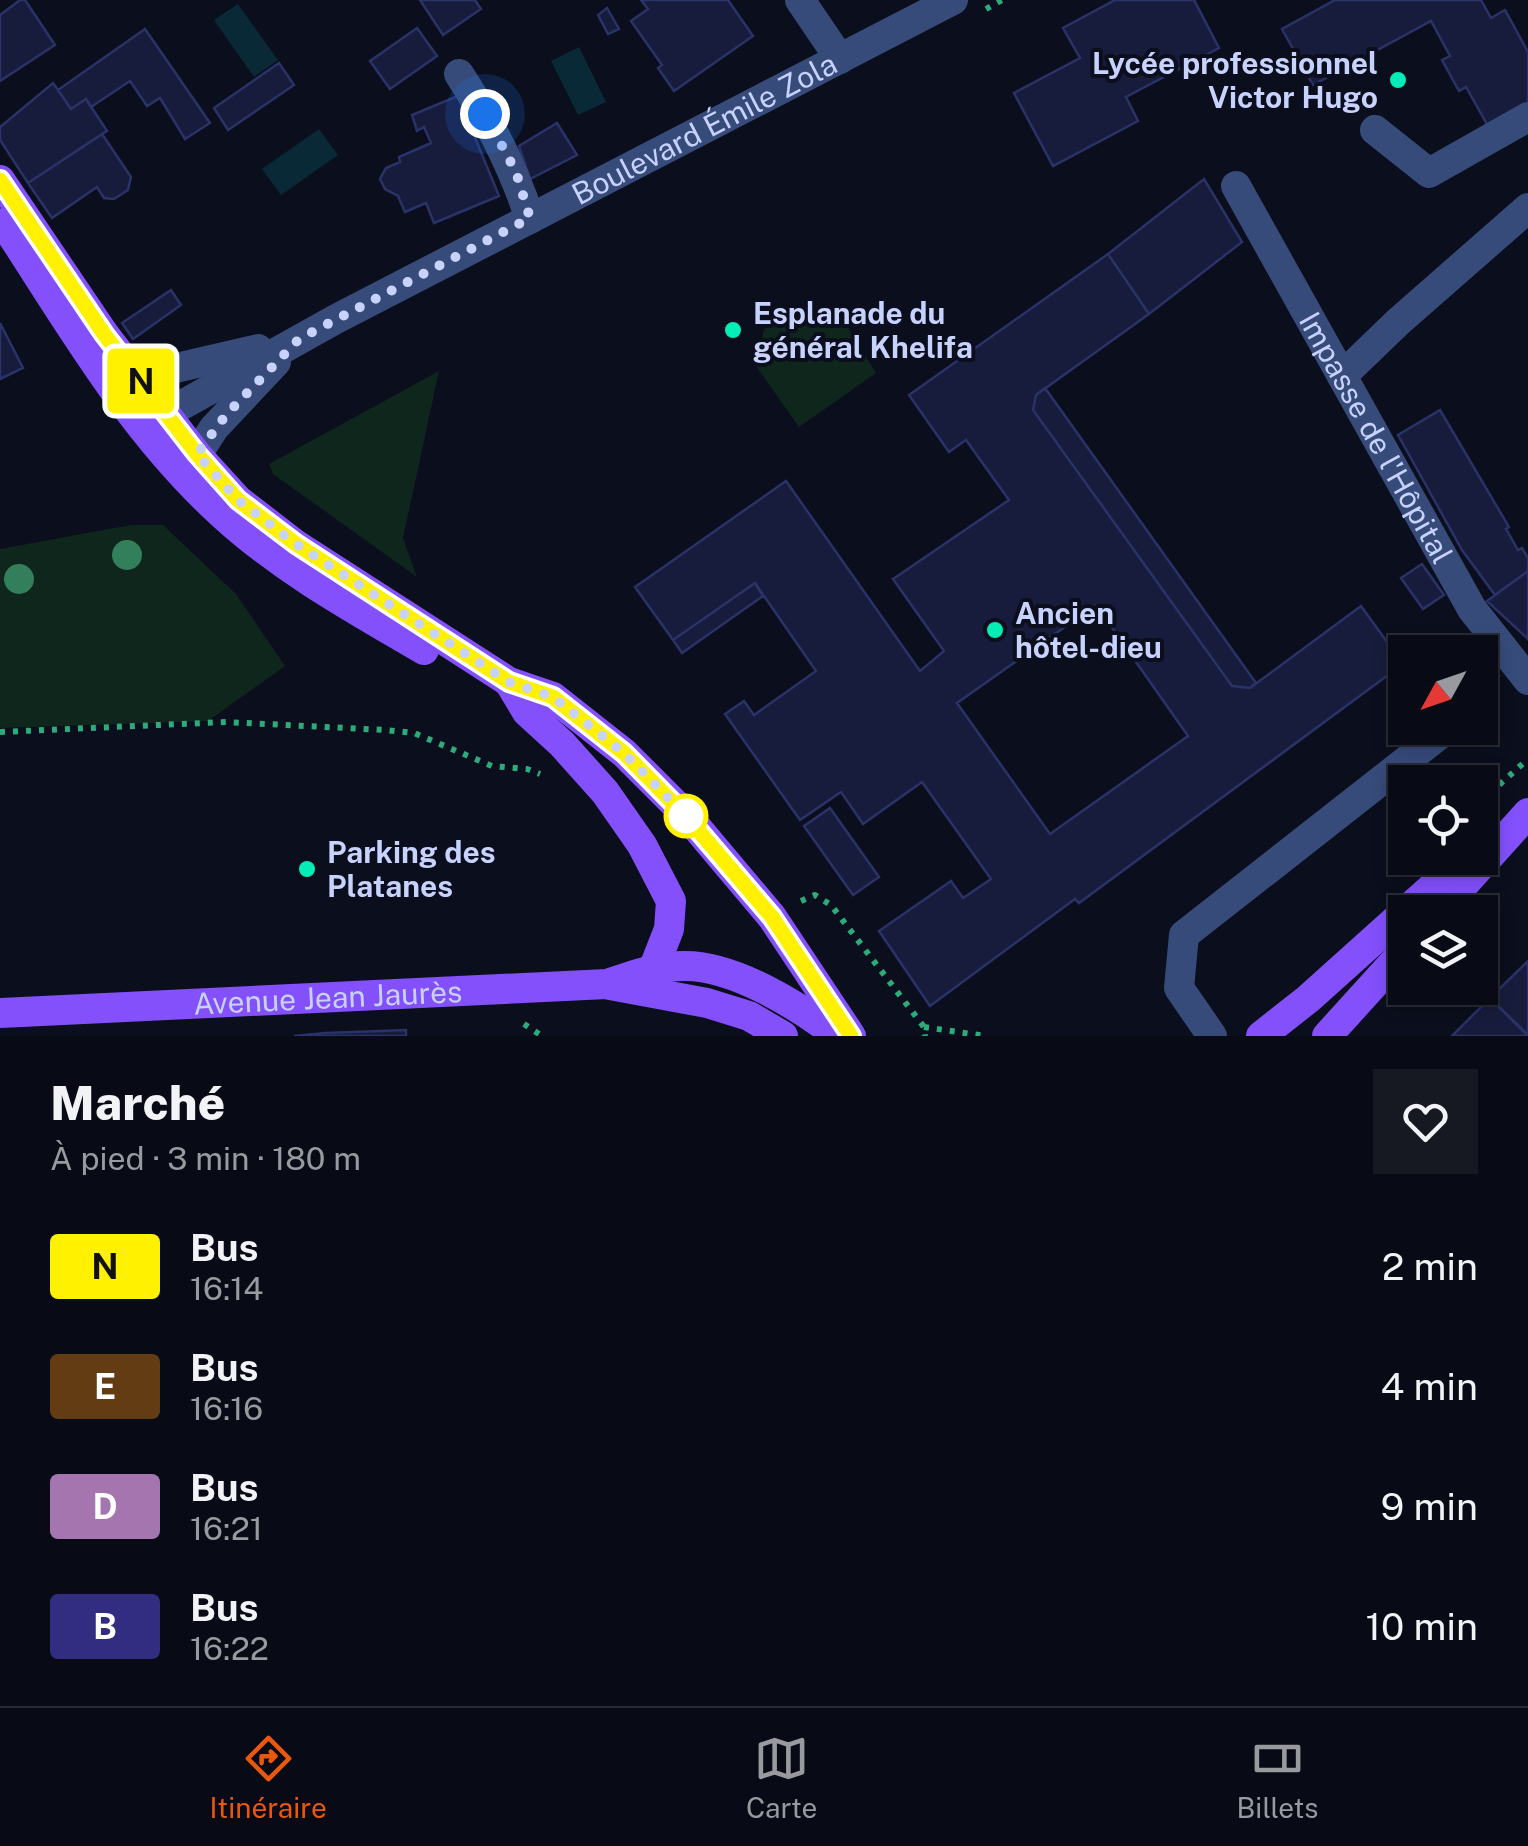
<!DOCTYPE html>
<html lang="fr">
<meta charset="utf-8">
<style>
:root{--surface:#080a15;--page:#161822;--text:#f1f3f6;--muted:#989aa0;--line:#292b34;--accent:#ea580c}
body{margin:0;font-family:"Public Sans",sans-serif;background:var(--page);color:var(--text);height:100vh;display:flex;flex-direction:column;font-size:38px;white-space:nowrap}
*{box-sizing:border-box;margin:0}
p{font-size:32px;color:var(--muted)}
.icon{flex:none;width:55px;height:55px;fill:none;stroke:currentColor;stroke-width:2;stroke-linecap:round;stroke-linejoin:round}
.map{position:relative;height:1036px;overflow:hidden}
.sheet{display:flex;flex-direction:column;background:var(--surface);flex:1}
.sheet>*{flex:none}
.badge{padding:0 20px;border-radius:8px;font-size:35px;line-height:65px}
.needle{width:65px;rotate:230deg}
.controls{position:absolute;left:1388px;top:635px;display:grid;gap:20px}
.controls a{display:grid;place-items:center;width:110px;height:110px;border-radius:0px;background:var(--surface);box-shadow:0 5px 15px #0003,0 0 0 2px var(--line);font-size:50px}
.you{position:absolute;width:50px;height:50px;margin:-25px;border:8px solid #fff;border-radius:50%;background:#1a73e8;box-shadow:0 0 0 15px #1a73e833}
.map>.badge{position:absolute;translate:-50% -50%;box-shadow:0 0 0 5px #fff}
.round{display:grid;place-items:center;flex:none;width:105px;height:105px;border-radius:0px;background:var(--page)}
.overview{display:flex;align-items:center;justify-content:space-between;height:170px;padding:0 50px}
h1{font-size:48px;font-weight:800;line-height:75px}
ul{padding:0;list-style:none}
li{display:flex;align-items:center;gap:30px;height:120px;padding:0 50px}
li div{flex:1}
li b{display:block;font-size:38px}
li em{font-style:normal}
li .badge{min-width:110px;font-weight:700;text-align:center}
.tabs{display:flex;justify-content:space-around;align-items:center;height:140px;border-top:2px solid var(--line);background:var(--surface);font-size:28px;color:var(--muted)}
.tabs a{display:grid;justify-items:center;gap:5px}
.tabs .selected{color:var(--accent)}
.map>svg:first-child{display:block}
.green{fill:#0f261d}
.water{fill:#092937}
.building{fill:#181c3c;stroke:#2a3268;stroke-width:2.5;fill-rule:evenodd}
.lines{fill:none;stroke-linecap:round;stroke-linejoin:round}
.path{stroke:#2eab7a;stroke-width:6;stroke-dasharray:5 8;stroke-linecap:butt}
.minor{stroke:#374b7a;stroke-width:30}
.major{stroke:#8350fc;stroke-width:30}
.tree{fill:#347f5b}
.line-casing{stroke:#fff;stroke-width:22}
.line{stroke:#fff100;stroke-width:15}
.walk{stroke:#c7d3fe;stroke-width:10;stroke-dasharray:0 18}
.poi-dot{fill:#04edb7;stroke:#0b0e1c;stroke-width:4}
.stop-dot{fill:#fff;stroke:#fff100;stroke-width:5}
.labels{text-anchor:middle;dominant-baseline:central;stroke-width:8;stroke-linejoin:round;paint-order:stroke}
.poi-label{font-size:30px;font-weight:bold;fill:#c7d3fe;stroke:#0b0e1c;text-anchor:start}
.street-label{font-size:30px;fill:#c7d3fe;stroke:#0b0e1c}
</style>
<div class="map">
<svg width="1528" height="1036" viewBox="0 0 1528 1036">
<rect width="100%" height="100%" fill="#0b0e1c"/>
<path class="green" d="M 835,307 L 876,373 L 799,427 L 756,366 L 764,329 L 794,308 L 818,316 Z
M 439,371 L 403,538 L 417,577 L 273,474 L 269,464 Z
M 131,525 L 163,525 L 236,594 L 285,666 L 208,721 L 0,728 L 0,549 Z"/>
<path class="water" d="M 238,4 L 278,60 L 254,77 L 214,20 Z
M 579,47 L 606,102 L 578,115 L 551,61 Z
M 319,129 L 338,155 L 281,195 L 262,169 Z"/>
<path class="building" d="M 20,0 L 25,0 L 55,45 L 0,81 L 0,15 Z
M 420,0 L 475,0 L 481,9 L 443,35 Z
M 641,0 L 728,0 L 753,36 L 674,91 L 658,68 L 662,65 L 631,21 L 648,9 Z
M 1115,0 L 1194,0 L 1219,48 L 1126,97 L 1138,121 L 1053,166 L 1014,93 L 1080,58 L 1063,28 Z
M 1335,0 L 1481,0 L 1491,18 L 1505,10 L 1528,52 L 1528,104 L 1488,126 L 1466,87 L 1459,91 L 1442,60 L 1450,56 L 1431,21 L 1313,85 L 1282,29 Z
M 607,8 L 619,29 L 608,34 L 598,15 Z
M 417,28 L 437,56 L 390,89 L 370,61 Z
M 145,29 L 210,123 L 185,139 L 160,98 L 147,106 L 130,81 L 91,107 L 86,99 L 71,109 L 58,90 Z
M 279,63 L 294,85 L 228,130 L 214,108 Z
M 53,83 L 71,109 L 86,99 L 107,131 L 28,183 L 0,140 L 0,127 Z
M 458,96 L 499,196 L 434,223 L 426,203 L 405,212 L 398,196 L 385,189 L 380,179 L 386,168 L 400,162 L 399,157 L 431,143 L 424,127 L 417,131 L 412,115 Z
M 557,123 L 577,155 L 530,179 L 519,146 Z
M 102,134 L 131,177 L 128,190 L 114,199 L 104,198 L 97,187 L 52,218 L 28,183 Z
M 1204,179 L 1242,242 L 1149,314 L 1108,254 Z
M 1108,254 L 1149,314 L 1036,395 L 1033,410 L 1232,686 L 1250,688 L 1361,606 L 1403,664 L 1079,903 L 1075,899 L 930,1006 L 879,931 L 951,881 L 963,898 L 991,879 L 922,782 L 863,824 L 841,792 L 800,820 L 725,714 L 744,701 L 754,715 L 816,671 L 755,583 L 673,640 L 635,587 L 786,481 L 920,671 L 944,651 L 893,579 L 1009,500 L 966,440 L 949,452 L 909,395 ZM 1096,605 L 1188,736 L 1050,834 L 957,703 Z
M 171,290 L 181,305 L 133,339 L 122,323 Z
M 0,323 L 23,368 L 0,379 Z
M 1045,388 L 1256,683 L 1250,688 L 1232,686 L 1033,410 L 1036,395 Z
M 1440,410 L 1509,527 L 1506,529 L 1518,550 L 1522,548 L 1528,558 L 1528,571 L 1495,595 L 1462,550 L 1398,435 Z
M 1422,564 L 1444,595 L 1423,609 L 1401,578 Z
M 1528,571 L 1528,639 L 1487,601 Z
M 755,583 L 763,596 L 682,653 L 673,640 Z
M 830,808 L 879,877 L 853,895 L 804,826 Z
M 1528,961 L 1528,1035 L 1490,998 Z
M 1490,998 L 1528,1036 L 1452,1036 Z
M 406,1030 L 406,1036 L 294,1036 L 325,1033 Z"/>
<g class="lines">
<path class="path" d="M 986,9 L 1002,0
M 0,732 L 226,722 L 385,730 L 414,733 L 492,766 L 527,769 L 540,774
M 1480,802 L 1528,759
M 801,901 L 815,895 L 831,905 L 924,1027 L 925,1036
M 524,1024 L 542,1036
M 924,1027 L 985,1036"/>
<g class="minor">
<path d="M 800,0 L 840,59"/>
<path d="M 459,74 C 489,120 513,166 530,219"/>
<path d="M 1375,130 L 1429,173 L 1528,117"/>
<path id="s1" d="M 1236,186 L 1472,609 L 1528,680"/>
<path d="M 1342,376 L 1398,322 L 1528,208"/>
<path d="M 137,377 L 258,349"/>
<path id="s2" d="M 149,429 L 166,414 L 336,319 L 953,0"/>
<path d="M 185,473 L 214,428 L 276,362"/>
<path d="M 1212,1036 L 1179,988 L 1184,935 L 1448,728"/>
</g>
<g class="major">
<path d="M 0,180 L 104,334 L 197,455 L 238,500 L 295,544 L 509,682 L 553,697 L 624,753 L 687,816 L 772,917 L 851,1036"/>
<path d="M 4,223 C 70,324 132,433 223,515 C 283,570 354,609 424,650"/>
<path d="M 509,682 L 527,712 L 562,744 L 605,792 L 642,845 L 671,901 L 669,929 L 653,970"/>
<path d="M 1439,912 L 1528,813"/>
<path d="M 610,985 L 707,1003 L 749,1016 L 783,1036"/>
<path id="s3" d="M 0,1013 L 607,984 C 632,976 657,966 683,966 C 734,965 799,1006 838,1036"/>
<path d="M 1261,1036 L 1308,999 L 1465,858"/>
<path d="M 1327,1036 L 1405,950"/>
</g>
</g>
<g class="tree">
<circle cx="127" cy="555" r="15"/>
<circle cx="19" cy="579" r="15"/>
</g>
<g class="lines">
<g class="line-casing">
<path id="line" d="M 0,180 L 104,334 L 197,454 L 238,500 L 296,544 L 509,682 L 553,697 L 624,753 L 686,816 L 772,917 L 851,1036"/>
</g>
<use href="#line" class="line"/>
<path class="walk" d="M 485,114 L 516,172 L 530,218 L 299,339 L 226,415 L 197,454 L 238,500 L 296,544 L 509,682 L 553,697 L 624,753 L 686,816"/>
</g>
<g class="poi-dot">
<circle cx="1398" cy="80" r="10"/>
<circle cx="733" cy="330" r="10"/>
<circle cx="995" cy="630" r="10"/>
<circle cx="307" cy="869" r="10"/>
</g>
<circle class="stop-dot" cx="686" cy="816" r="20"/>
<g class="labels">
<g class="poi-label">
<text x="1378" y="63" text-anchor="end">Lycée professionnel<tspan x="1378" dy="34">Victor Hugo</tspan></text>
<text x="753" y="313">Esplanade du<tspan x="753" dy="34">général Khelifa</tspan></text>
<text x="1015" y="613">Ancien<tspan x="1015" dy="34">hôtel-dieu</tspan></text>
<text x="327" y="852">Parking des<tspan x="327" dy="34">Platanes</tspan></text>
</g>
<g class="street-label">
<text stroke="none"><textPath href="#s2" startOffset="632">Boulevard Émile Zola</textPath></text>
<text stroke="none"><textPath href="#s1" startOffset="288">Impasse de l'Hôpital</textPath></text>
<text stroke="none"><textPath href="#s3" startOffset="328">Avenue Jean Jaurès</textPath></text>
</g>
</g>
</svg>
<div class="controls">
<a><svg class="needle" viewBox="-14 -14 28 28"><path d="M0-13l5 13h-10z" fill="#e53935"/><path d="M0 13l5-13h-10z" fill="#989aa0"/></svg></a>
<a><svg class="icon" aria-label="locate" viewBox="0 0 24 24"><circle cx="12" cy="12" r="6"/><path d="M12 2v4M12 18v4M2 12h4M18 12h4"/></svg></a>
<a><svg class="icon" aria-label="layers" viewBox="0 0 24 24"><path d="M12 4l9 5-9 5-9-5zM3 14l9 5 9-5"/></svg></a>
</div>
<div class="you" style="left:485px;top:114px"></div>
<b class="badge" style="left:141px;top:381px;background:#fff100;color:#111">N</b>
</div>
<section class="sheet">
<div class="overview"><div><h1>Marché</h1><p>À pied · 3 min · 180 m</p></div><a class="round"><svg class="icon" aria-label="heart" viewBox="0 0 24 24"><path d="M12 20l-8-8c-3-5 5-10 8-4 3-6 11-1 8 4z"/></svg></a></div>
<ul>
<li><span class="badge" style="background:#fff100;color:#111">N</span><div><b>Bus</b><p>16:14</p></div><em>2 min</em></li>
<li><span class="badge" style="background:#643c13;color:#fff">E</span><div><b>Bus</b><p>16:16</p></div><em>4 min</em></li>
<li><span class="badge" style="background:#a475ae;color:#fff">D</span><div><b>Bus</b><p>16:21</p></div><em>9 min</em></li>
<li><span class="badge" style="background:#322d81;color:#fff">B</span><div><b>Bus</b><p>16:22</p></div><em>10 min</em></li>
</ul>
</section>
<nav class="tabs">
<a class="selected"><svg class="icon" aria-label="directions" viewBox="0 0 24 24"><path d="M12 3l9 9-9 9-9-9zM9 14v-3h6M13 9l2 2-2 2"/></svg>Itinéraire</a>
<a><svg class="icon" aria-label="map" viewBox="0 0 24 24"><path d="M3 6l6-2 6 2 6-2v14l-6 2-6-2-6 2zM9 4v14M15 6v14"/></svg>Carte</a>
<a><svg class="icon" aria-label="tickets" viewBox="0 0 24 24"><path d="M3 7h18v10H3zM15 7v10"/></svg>Billets</a>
</nav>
